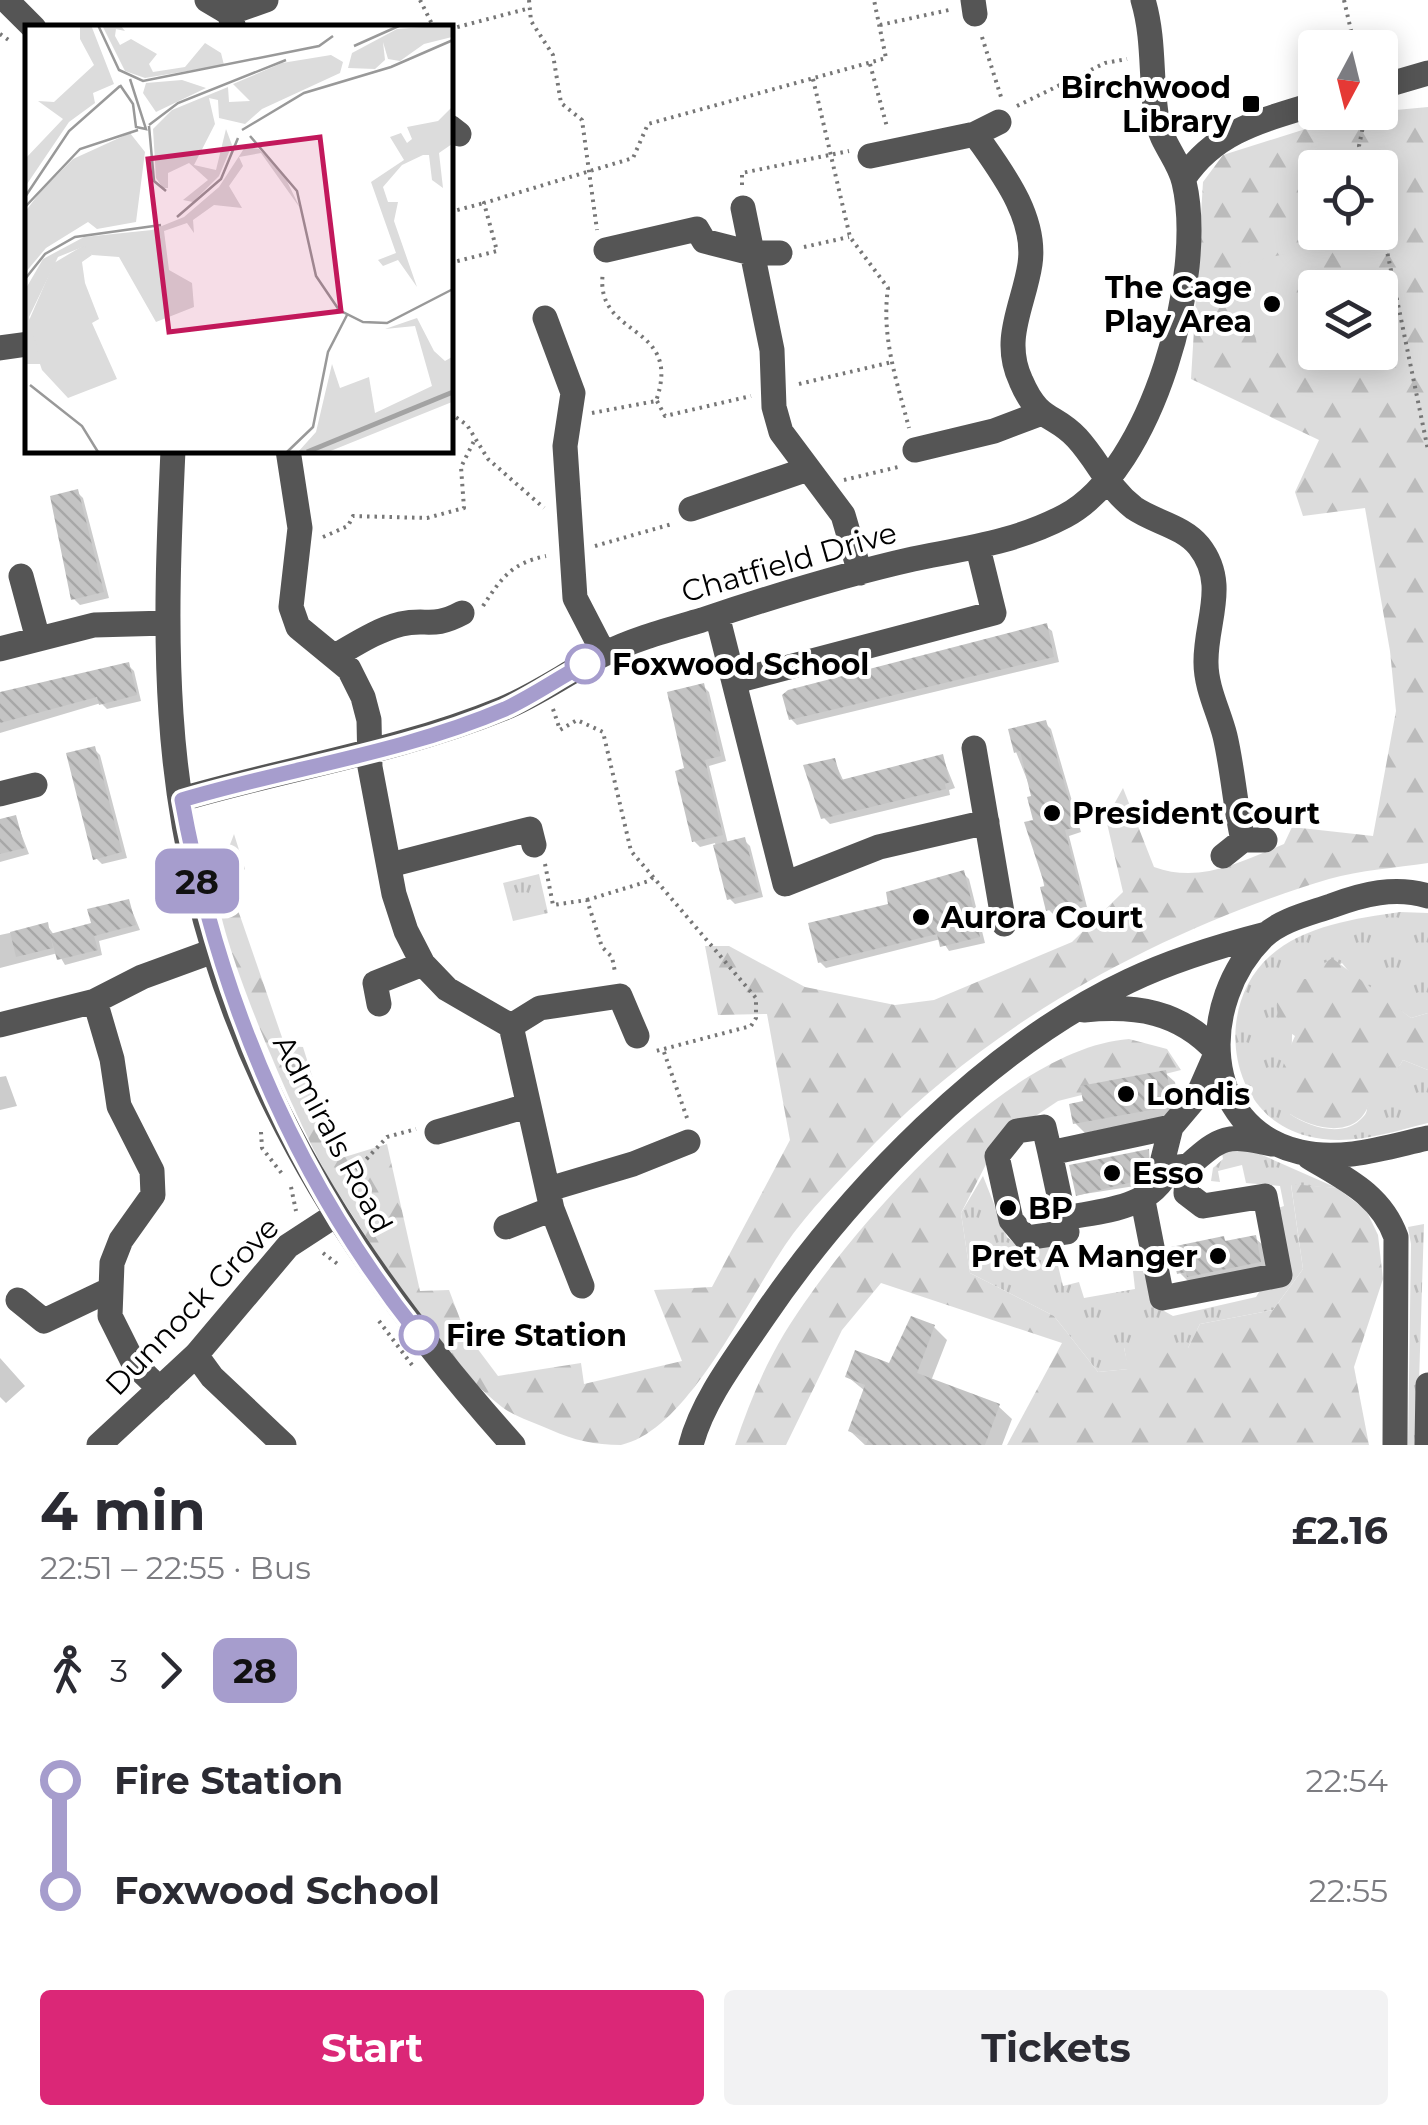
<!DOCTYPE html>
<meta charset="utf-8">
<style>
:root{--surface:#fff;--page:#f2f2f3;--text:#2b2b33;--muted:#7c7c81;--accent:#db2777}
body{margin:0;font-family:Montserrat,sans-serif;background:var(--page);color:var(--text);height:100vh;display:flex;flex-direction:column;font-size:38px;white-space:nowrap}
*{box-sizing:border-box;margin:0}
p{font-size:32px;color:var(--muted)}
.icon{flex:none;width:55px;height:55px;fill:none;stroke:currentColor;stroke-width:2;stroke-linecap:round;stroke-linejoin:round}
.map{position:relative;height:1445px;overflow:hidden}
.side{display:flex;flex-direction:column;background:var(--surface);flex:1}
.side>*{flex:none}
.badge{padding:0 20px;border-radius:15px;font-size:35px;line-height:65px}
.needle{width:65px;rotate:187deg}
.buttons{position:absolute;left:1298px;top:30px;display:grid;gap:20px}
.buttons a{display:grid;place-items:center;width:100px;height:100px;border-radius:10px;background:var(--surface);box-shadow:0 5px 25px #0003;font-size:50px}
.map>.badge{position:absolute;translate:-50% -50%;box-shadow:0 0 0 5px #fff}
.legs{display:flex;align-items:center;gap:15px;height:110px;padding:0 40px;font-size:32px}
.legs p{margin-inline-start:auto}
.summary{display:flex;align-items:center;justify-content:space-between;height:170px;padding:0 40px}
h1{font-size:55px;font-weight:700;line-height:75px}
.button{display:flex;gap:20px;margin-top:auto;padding:20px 40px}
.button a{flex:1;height:115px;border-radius:10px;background:var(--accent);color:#fff;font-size:40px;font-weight:700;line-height:115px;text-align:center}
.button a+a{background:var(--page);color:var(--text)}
ul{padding:0 40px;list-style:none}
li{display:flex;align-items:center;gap:35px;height:110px;font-size:38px}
li i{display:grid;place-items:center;width:15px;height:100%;margin:0 12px;background:currentColor}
li i::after{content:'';width:25px;height:25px;margin:-12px;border:8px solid;border-radius:50%;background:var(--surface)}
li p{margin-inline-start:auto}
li:first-child i{background:linear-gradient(#0000 50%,currentColor 0)}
li:last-child i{background:linear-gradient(currentColor 50%,#0000 0)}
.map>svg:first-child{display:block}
.grass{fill:url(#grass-tufts)}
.forest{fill:url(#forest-firs);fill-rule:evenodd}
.pitch{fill:#dcdcdc}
.shadow{fill:#0003}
.building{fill:url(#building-back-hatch)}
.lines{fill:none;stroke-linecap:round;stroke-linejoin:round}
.path{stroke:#777;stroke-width:4;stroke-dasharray:2.5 5;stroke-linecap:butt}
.minor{stroke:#555;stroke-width:25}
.line-1-casing{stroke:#fff;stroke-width:22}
.line-1{stroke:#a69dcd;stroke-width:15}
.poi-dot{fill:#000;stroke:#fff;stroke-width:4}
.stop-1-dot{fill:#fff;stroke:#a69dcd;stroke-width:5}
.labels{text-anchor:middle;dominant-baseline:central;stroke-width:8;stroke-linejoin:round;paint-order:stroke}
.poi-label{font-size:30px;font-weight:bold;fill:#000;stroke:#fff;text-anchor:start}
.street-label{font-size:30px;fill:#000;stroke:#fff}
.stop-label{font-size:30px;font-weight:bold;fill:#000;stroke:#fff;text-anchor:start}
.inset-river{fill:none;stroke:#a3a3a3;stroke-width:5}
.inset-road{fill:none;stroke:#999;stroke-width:2.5}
.view{fill:#c2185b;fill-opacity:0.15;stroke:#c2185b;stroke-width:5}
.inset-edge{fill:none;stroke:#000;stroke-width:5}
</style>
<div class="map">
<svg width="1428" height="1445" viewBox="0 0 1428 1445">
<defs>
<pattern id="grass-tufts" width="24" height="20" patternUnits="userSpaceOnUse" patternTransform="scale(2.5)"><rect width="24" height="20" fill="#dcdcdc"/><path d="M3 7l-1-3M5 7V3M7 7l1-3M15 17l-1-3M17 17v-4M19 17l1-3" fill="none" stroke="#bbb"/></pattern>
<pattern id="forest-firs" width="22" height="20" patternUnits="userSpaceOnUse" patternTransform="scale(2.5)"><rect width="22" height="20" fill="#dcdcdc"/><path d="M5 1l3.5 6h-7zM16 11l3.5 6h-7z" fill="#bbb"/></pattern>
<pattern id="building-back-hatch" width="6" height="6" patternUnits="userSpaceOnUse" patternTransform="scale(2.5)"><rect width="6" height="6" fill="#c4c4c4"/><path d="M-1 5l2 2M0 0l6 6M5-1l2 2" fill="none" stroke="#a7a7a7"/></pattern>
</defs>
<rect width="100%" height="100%" fill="#fff"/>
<path class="grass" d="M 539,874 L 548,913 L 513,921 L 503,883 Z
M 1400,912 L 1428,913 L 1428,1013 L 1411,1018 L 1354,978 L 1342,963 L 1320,980 L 1292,979 C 1294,1025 1290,1068 1290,1114 C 1309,1127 1344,1139 1363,1117 C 1369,1111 1365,1110 1369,1103 C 1379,1087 1394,1077 1403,1060 L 1428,1070 L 1428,1123 C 1388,1133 1348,1147 1307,1136 C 1227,1116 1213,1006 1270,956 C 1303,926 1357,918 1400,912 Z
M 1229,1149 L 1251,1150 L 1337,1188 L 1291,1185 L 1303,1269 L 1273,1310 L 1200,1324 L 1188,1348 L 1124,1348 L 1129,1369 L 1098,1372 L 1054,1316 L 970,1273 L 961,1213 L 983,1176 L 1007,1237 L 1019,1247 L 1053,1245 L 1063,1286 L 1079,1282 L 1084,1298 L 1135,1289 L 1133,1271 L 1149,1270 L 1157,1307 L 1173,1316 L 1256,1297 L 1264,1284 L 1275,1209 L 1284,1206 L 1280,1186 L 1246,1183 L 1242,1165 L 1218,1171 L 1220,1182 L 1211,1181 L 1213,1168 L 1223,1159 L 1222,1153 Z
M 1424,1224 L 1417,1445 L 1408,1445 L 1411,1244 L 1408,1227 Z"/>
<path class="forest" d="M 1428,107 L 1428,863 C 1396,868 1360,870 1329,879 C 1163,929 998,1018 876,1142 C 849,1170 820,1199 796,1230 C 753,1285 692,1430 621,1445 C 595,1445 573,1440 551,1430 C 535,1423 515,1417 502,1407 C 432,1351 385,1264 336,1190 C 306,1144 214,935 217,885 C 218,869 229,849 234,834 L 245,869 L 229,884 L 285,1046 L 303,1047 L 338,1159 L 387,1144 L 420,1291 L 449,1290 L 465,1332 L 498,1376 L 581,1363 L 584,1384 L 682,1361 L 654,1290 L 712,1287 L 790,1140 L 767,1014 L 718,1015 L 705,946 L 729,946 L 805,987 L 895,1005 L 934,1000 L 1072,942 L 1123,892 L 1106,819 L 1123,788 L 1154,867 C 1200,884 1241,862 1284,844 L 1292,827 L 1373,836 L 1396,711 L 1390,651 L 1365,508 L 1303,516 L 1295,492 L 1319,440 L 1191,379 L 1203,182 L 1223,155 L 1353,114 ZM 1315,168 L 1380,168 L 1380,232 L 1315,232 ZM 1315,288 L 1380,288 L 1380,352 L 1315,352 Z
M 1332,958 L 1411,1018 L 1428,1013 L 1428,1070 L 1403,1060 L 1379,1101 L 1369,1104 C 1357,1139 1315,1130 1290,1114 C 1275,1078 1281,1068 1295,1036 C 1275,1022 1274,1007 1280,985 L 1292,979 L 1319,979 L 1319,967 Z
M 1129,1039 L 1167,1049 L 1181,1070 L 1058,1101 L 998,1141 L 961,1213 L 970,1273 L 1054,1316 L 1098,1372 L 1128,1369 L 1124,1347 L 1170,1343 L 1188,1348 L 1200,1324 L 1273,1310 L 1303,1269 L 1291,1184 L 1337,1188 L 1366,1210 L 1378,1235 L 1383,1279 L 1354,1367 L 1369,1445 L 1007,1445 L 1062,1343 L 881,1283 L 842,1330 L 786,1445 L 735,1445 C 748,1406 763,1369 784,1334 C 846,1233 1006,1048 1129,1039 Z"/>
<path class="pitch" d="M 1285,254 L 1305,345 L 1259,354 L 1240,264 Z"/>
<path class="shadow" d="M 77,492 L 83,498 L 109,598 L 80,605 L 74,599 Z
M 1046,626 L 1052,631 L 1059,662 L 797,725 L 791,719 Z
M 128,665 L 134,671 L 141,701 L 107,709 L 101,703 L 0,733 L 0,695 Z
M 703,686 L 709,692 L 726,761 L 709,766 L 728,844 L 744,840 L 750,846 L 763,897 L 735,904 L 729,898 L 715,843 L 700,847 L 694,841 L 687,770 Z
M 1045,723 L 1051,729 L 1081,832 L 1069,836 L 1087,907 L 1054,915 L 1048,909 L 1037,844 L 1034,797 L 1016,752 Z
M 94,749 L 100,755 L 127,858 L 102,864 L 96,858 Z
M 942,756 L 955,788 L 949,790 L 950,795 L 830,824 L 824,818 L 834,760 L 844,782 Z
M 15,818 L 29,854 L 0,862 L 0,822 Z
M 963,873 L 969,879 L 985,943 L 949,951 L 941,939 L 826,968 L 820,962 L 892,905 Z
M 128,901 L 140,930 L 99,941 L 102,955 L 65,965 L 58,953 L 0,968 L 0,935 L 47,925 L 54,935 L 94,925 Z
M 1165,1073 L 1175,1082 L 1180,1111 L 1177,1115 L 1085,1133 L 1075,1123 Z
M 6,1076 L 17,1106 L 0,1110 L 0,1077 Z
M 1148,1152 L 1151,1172 L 1135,1186 L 1078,1195 Z
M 1223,1238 L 1228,1243 L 1255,1238 L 1265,1247 L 1269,1271 L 1189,1282 L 1179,1272 Z
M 934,1327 L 947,1340 L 931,1381 L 998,1406 L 1012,1419 L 1002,1445 L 865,1445 L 850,1431 L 865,1391 L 848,1377 L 890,1366 Z
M 0,1358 L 25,1386 L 6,1403 L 0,1397 Z"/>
<path class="building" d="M 78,489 L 104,592 L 71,600 L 50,496 Z
M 1047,623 L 1054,657 L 789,720 L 782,695 L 788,690 Z
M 129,662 L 137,695 L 99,705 L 97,697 L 0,723 L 0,692 Z
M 704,683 L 721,756 L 705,760 L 723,835 L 692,842 L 675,771 L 684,768 L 667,692 Z
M 1046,720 L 1077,827 L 1065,830 L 1083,901 L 1046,911 L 1040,887 L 1045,886 L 1024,822 L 1033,820 L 1027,797 L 1031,796 L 1020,751 L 1014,753 L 1008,729 Z
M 95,746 L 122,852 L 93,860 L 66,753 Z
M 943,754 L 950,782 L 945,784 L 946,789 L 821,819 L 803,765 L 835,758 L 841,780 Z
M 16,815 L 25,848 L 0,854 L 0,819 Z
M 745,837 L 759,892 L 727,900 L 713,845 Z
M 964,870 L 980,937 L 940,947 L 937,934 L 818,963 L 808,923 L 888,904 L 886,892 Z
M 129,899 L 136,925 L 94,936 L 98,950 L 57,960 L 50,934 L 53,948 L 16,957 L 10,932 L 48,922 L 50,934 L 91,923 L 87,909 Z
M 1166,1070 L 1172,1101 L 1167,1107 L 1073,1124 L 1069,1104 L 1083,1101 L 1080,1086 Z
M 1149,1149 L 1150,1169 L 1140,1180 L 1076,1196 L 1069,1165 Z
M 1256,1235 L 1261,1262 L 1187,1277 L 1186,1272 L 1177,1274 L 1171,1247 L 1224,1236 L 1225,1241 Z
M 911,1316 L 935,1325 L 917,1373 L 1000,1404 L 985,1445 L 866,1445 L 868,1439 L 848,1431 L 865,1385 L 845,1377 L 855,1350 L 889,1363 Z"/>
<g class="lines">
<path class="path" d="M 420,0 L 434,28
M 529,0 L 531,21 L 553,55 L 561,103 L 582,120 L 597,230
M 1344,0 L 1355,48
M 880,25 L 949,10
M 450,29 L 530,8
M 0,34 L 10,41
M 982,37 L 1002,100
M 870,64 L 887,127
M 813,79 L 850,237 L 888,288 C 881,338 897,381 909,428
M 1017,106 L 1105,63 L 1127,59
M 1366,168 L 1359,146 L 1366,112
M 742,185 L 742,173 L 849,151
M 450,212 L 484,203
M 1380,217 L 1428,450
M 804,247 L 849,237
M 450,263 L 497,251 L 484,203 L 633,158 L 648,124 L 886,58 L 874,0
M 799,384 L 892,362
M 657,401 L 665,416 L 751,396
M 450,413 L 467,425 L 488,459 L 544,508
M 592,413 L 656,401 C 684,321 593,340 603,272
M 844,480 L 898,467
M 323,537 L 348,526 L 353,516 L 427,518 L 464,508 L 461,467 L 475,439
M 595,546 L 672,524
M 483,606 C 502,577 512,563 546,556
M 553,709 L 560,730 L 577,720 L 603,732 L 631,851 L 756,998 L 756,1018 L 751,1026 L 656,1051
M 545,864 L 553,905 L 587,900 L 602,947 L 612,957 L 615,972
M 587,900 L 649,881 L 655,875
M 664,1052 L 687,1118
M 261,1132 L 262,1148 L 283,1175
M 346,1181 L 387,1137 L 416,1129
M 291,1187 L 296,1211
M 323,1253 L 339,1265
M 379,1321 L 412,1365"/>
<path class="minor" d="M 6,0 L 34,28
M 207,0 L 229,13 L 234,28
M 973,0 L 975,14
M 229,13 L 266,0
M 1380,87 L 1428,73
M 450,127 L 459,134
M 975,134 C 1000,170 1037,216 1030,264 C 1024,305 1001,339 1021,381 C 1039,423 1054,413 1077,438 C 1099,462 1108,488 1134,508 C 1154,522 1183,526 1199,546 C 1229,584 1205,622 1206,663 C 1206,688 1219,712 1225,736 C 1233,770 1235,806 1243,840
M 870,156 L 975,134 L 999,122
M 1184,178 C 1215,131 1263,120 1315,104
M 743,208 L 772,350 L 774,407 L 781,432 L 843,515 L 860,573
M 606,250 L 697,229 L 704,241 L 751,253 L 780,253
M 545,318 L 573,393 L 565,446 L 575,598 L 604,654
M 0,348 L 28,344
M 173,450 C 169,538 165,626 171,714 C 190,1007 322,1232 513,1445
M 288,450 L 300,528 L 291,607 L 298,627 L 349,669 L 363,697 L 369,720 L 370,767 L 394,894 L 406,931 L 423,964 L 447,989 L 511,1026 L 552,1209 L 582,1286
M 915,450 L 994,431 L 1039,414
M 691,509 L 808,469
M 21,576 L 38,639
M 717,615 L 785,884 L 879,847 L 987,822
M 0,649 L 94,625 L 168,623
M 335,656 C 356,644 377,630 401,624 C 427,618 432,629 462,613
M 736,681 L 994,613 L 978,548
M 974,748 L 1004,924
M 0,794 L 35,785
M 182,799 C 288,768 399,751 502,709 C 537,695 568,672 602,655 C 634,639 668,630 702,620 C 771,597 842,575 913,559 C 967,548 1016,542 1065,516 C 1153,469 1206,274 1184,182 C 1179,160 1161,143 1157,120 C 1150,80 1155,40 1143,0
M 1223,856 L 1243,840 L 1265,840
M 390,865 L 530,829 L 534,845
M 1428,896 C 1395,886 1363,894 1331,906 C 1308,914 1281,920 1263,937 C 1198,1001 1198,1128 1300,1152 C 1343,1162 1387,1147 1428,1138
M 95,1001 L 112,1059 L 119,1106 L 152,1171 L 153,1195 L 121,1240 L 112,1263 L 110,1316 L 134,1364 L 160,1389
M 379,1004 L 375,983 L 423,964
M 1084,1010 C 1136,1005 1179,1011 1216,1051
M 0,1025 L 95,1001 L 142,977 L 216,950
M 511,1026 L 540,1008 L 620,996 L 637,1036
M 1216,1054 L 1198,1095 L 1171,1127 L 1163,1159 L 1170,1168 L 1188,1166 C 1222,1136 1226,1134 1272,1144
M 437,1132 L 527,1106
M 1050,1153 L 1044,1127 L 1017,1131 L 997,1156 L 1011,1220 L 1026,1238 L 1067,1232 L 1050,1153 L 1171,1127
M 1309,1157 C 1346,1179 1381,1195 1396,1237 L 1395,1445
M 549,1189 L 633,1164 L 688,1142
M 1143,1201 L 1162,1298 L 1280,1275 L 1265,1196 L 1203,1206 L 1186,1193 L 1188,1166
M 1064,1218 C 1106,1210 1149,1210 1170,1168
M 506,1227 L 552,1209
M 18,1300 L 44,1321 L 107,1291
M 196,1355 L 212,1377 L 284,1445
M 99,1445 L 196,1355 L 288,1246 L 334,1216
M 691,1445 C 702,1401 737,1356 762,1319 C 848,1192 988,1047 1129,981 C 1173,960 1219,946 1266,934
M 1427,1445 L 1428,1385"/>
</g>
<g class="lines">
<g class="line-1-casing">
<path id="line-1" d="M 419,1335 C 293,1177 218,998 182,800 C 289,768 402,753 505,709 C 533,696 558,678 585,664"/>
</g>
<use href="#line-1" class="line-1"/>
</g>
<g class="poi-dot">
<rect x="1241" y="94" width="20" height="20" rx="5"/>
<circle cx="1272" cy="304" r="10"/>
<circle cx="1052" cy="813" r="10"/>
<circle cx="921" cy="917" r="10"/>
<circle cx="1126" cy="1094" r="10"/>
<circle cx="1112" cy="1173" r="10"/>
<circle cx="1008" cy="1208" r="10"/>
<circle cx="1218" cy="1256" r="10"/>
</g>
<g class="stop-1-dot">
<circle cx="585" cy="664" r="18"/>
<circle cx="419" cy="1335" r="18"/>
</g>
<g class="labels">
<g class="poi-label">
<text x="1231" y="87" text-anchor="end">Birchwood<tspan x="1231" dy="34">Library</tspan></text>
<text x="1252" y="287" text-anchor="end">The Cage<tspan x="1252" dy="34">Play Area</tspan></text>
<text x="1072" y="813">President Court</text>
<text x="941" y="917">Aurora Court</text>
<text x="1146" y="1094">Londis</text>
<text x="1132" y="1173">Esso</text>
<text x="1028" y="1208">BP</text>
<text x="1198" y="1256" text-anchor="end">Pret A Manger</text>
</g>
<g class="street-label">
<text transform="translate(789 562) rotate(-16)">Chatfield Drive</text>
<text transform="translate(333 1134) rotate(62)">Admirals Road</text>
<text transform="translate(192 1306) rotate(-46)">Dunnock Grove</text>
</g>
<g class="stop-label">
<text x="612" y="664">Foxwood School</text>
<text x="446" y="1335">Fire Station</text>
</g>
</g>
<g transform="translate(25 25)">
<rect width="428" height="428" fill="#fff"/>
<path d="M 427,82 L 427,119 L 414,128 L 418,163 L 407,155 L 404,130 L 398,130 L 377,140 L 358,162 L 363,177 L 373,177 L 369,196 L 392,262 L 373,235 L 358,241 L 353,235 L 371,228 L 346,157 L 379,135 L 365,112 L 376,108 L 382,118 L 387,114 L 382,102 L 413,96 ZM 61,219 L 67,230 L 57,237 L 60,258 L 74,294 L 67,298 L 92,354 L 43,373 L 17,345 L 2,300 L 29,238 ZM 392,293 L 409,326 L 420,336 L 427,332 L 427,377 L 303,427 L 273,427 L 291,407 L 307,339 L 315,363 L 344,352 L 350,388 L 407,361 L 390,301 L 360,304 Z" fill="#dcdcdc"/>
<path d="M 55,0 L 66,0 L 89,59 L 68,68 L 70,78 L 44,97 L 0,162 L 0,134 L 38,94 L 13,76 L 29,77 L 69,40 L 55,14 ZM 77,0 L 95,0 L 100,6 L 91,4 L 90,11 L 95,20 L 106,14 L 132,29 L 124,39 L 128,47 L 160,42 L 180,18 L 196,28 L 199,40 L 120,53 L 100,46 ZM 427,0 L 427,12 L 399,19 L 375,36 L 363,34 L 358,17 L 360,35 L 350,44 L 323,43 L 327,28 L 372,4 ZM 306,30 L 318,37 L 315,48 L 237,84 L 220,99 L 194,93 L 193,75 L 184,73 L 190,99 L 169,140 L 191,145 L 201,104 L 207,120 L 194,151 L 168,177 L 158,175 L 183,155 L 164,138 L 143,148 L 143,163 L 138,163 L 131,153 L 128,104 L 147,85 L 203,62 L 204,77 L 225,76 L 208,59 L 257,38 ZM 157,55 L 181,63 L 131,87 L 118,68 L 121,58 ZM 105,108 L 120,127 L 111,197 L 72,204 L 63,197 L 21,223 L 0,248 L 0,187 L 15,167 L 48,134 ZM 220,122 L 234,124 L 259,150 L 275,183 L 236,128 L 214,132 L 218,141 L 204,161 L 217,183 L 189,180 L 168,195 L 169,208 L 162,198 L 139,206 L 144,245 L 167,258 L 169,282 L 131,297 L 94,232 L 67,230 L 60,221 L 33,232 L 4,292 L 16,339 L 0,339 L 0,265 L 18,234 L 59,212 L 127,205 L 159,192 L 194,162 Z" fill="#dcdcdc"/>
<path d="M 76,326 L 86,351 L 46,367 L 36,342 Z" fill="#dcdcdc"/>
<path class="inset-river" d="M 282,427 L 428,367"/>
<path class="inset-road" d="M 73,0 L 94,45 L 118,56 L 294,21 L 308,11M 329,21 L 376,0M 95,60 L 108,79 L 111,102 L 121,104 L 105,54M 124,100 L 153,78 L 261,35M 124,101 L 129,156 L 141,166M 217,105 L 279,68 L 366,42 L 428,15M 225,111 L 272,166 L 291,251 L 314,285 L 338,297 L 362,298 L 428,264M 0,172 L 44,106 L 95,61M 0,182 L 55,124 L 113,105M 152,192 L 196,154 L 213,113M 0,254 L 20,229 L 50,212 L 136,200M 5,360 L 57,401 L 73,427M 262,427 L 288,402 L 303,327 L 322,290"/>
<path class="view" d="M 295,112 L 316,286 L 144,307 L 123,134 Z"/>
<rect width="428" height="428" class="inset-edge"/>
</g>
</svg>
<div class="buttons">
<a><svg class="needle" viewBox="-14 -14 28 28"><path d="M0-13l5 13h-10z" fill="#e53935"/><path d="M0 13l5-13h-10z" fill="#7c7c81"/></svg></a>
<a><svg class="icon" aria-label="locate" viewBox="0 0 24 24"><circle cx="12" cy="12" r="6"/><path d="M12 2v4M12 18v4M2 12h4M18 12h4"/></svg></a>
<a><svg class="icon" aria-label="layers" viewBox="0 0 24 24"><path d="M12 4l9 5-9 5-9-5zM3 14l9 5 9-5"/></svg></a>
</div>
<b class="badge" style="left:197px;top:881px;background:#a69dcd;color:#111">28</b>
</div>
<section class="side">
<div class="summary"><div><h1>4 min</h1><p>22:51 – 22:55 · Bus</p></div><b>£2.16</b></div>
<div class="legs"><svg class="icon" aria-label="walk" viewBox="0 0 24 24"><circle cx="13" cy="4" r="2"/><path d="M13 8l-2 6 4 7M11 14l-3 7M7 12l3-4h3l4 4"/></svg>3<svg class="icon" aria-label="forward" viewBox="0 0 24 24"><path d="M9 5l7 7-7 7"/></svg><b class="badge" style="background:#a69dcd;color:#111">28</b></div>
<ul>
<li><i style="color:#a69dcd"></i><b>Fire Station</b><p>22:54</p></li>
<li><i style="color:#a69dcd"></i><b>Foxwood School</b><p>22:55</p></li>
</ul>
<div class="button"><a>Start</a><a>Tickets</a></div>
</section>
